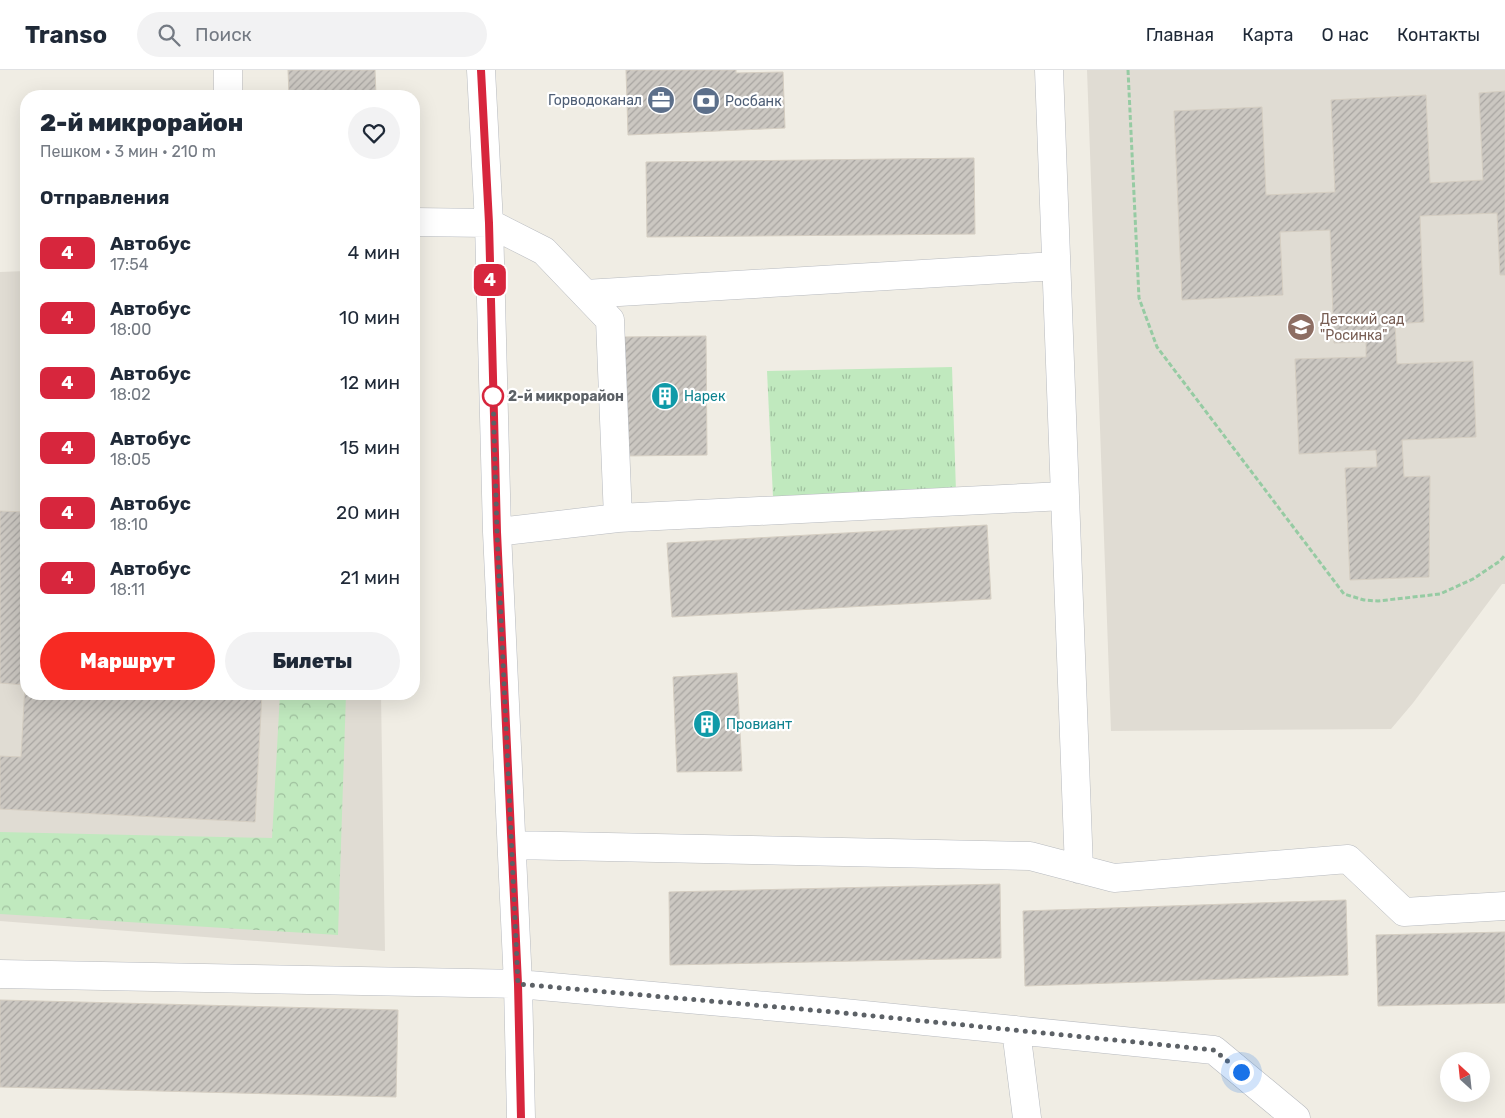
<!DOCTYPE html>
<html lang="ru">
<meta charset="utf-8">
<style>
:root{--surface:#fff;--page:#f2f2f3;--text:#1f2937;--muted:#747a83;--line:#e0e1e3;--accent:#f72a23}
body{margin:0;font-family:Rubik,sans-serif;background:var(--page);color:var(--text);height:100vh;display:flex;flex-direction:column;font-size:19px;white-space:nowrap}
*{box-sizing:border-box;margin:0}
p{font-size:16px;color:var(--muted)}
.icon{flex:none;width:28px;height:28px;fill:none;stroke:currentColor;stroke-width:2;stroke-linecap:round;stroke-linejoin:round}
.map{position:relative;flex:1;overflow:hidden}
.sheet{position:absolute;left:20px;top:20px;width:400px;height:610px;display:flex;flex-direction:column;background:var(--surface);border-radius:20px;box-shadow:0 5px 20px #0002}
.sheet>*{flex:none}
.badge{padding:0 10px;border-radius:8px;font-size:18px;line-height:32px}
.needle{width:32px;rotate:333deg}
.fabs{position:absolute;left:1440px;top:982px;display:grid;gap:10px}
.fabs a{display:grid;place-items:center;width:50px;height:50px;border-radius:50%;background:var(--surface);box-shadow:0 5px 20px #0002;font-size:25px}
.you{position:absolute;width:25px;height:25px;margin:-12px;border:4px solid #fff;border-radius:50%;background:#1a73e8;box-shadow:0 0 0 8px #1a73e833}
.map>.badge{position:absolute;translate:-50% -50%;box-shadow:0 0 0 2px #fff}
h2{padding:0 20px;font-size:19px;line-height:45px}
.round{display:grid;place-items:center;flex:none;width:52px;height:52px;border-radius:26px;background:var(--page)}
.head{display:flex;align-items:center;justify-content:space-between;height:85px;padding:0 20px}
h1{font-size:24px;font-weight:800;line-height:38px}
.cta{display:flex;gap:10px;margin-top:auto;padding:10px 20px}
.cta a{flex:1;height:58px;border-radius:30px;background:var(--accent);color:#fff;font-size:20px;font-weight:800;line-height:58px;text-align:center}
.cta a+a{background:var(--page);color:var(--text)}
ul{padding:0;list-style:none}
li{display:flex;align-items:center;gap:15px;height:65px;padding:0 20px}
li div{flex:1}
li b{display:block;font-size:19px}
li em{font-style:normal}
li .badge{min-width:55px;font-weight:700;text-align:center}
header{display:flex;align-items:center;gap:30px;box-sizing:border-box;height:70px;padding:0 25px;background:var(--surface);border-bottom:1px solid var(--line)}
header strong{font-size:24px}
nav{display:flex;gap:28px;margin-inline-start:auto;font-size:18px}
.search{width:350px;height:45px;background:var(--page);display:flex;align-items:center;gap:12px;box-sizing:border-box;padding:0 18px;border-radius:28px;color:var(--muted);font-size:19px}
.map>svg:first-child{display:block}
.education{fill:#e0dcd3}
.forest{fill:url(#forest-crowns)}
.park{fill:url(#park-tufts)}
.building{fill:url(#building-hatch);stroke:#d5cec2}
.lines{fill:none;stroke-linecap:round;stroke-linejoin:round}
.minor-casing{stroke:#b7babf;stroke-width:29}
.path{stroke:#96cba3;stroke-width:3;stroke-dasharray:5 2.5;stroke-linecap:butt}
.minor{stroke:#fff;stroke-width:28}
.line-casing{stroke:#fff;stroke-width:11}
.line{stroke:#d7263d;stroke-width:8}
.walk{stroke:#5c6166;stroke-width:5;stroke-dasharray:0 9}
.stop-dot{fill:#fff;stroke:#d7263d;stroke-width:2.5}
.labels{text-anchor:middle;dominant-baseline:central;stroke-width:4.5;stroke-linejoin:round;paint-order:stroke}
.service-label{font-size:14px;fill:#4e5e75;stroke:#fff;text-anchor:end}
.education-label{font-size:14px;fill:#785e54;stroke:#fff;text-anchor:start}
.stop-label{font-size:14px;font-weight:bold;fill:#5c6166;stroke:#fff;text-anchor:start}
.culture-label{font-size:14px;fill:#0d838f;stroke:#fff;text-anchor:start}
</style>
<header>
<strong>Transo</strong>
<div class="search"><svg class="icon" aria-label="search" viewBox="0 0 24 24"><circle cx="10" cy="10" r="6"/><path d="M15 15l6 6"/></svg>Поиск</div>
<nav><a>Главная</a><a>Карта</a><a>О нас</a><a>Контакты</a></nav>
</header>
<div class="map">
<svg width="1505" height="1048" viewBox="0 0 1505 1048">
<defs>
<pattern id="forest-crowns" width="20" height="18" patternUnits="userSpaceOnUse" patternTransform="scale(1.25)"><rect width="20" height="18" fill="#c0e9be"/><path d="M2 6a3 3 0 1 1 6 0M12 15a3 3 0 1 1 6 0" fill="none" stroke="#9fc09e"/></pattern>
<pattern id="park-tufts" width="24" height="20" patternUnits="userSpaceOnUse" patternTransform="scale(1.25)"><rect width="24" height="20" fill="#c0e9be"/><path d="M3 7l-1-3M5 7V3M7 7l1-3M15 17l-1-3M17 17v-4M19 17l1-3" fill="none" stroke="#9fc09e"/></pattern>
<pattern id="building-hatch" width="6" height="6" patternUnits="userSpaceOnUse" patternTransform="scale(1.25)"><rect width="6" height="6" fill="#cbc7c1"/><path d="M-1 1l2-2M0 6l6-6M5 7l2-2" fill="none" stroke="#a8a5a1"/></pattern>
</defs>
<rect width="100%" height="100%" fill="#f0ede4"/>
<path class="education" d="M 1087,0 L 1505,0 L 1505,514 L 1502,514 L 1413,633 L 1391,659 L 1111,661 Z
M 26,201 L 26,624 L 381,624 L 385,881 L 0,851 L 0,202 Z"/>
<path class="forest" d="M 280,624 L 346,624 L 338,865 L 0,844 L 0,762 L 272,768 Z"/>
<path class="park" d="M 952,297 L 956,422 L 773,427 L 767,301 Z"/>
<path class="building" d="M 288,0 L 375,0 L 376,26 L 289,26 Z
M 626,0 L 736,0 L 736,3 L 783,2 L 785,58 L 628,65 Z
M 1505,21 L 1505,205 L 1500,205 L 1497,143 L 1420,146 L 1424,252 L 1395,254 L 1397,294 L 1473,291 L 1476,367 L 1402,370 L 1404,407 L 1430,406 L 1429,507 L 1350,510 L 1345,398 L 1377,397 L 1376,380 L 1299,384 L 1295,289 L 1366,287 L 1366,272 L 1334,273 L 1330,160 L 1280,162 L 1283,225 L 1182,230 L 1174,41 L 1262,37 L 1266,125 L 1335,122 L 1331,30 L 1426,25 L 1430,113 L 1483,110 L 1479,23 Z
M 974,88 L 975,164 L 647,167 L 646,92 Z
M 706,266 L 707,385 L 624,386 L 623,267 Z
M 0,441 L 26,442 L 26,624 L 262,624 L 255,752 L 0,739 L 0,686 L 21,687 L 25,615 L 0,613 Z
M 987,455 L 991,529 L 672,547 L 667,473 Z
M 737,603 L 742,701 L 677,702 L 673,607 Z
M 1000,814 L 1001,888 L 670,895 L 669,822 Z
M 1346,830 L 1348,905 L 1025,916 L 1023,841 Z
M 1505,862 L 1505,933 L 1378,936 L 1376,865 Z
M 0,930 L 398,940 L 396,1027 L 0,1017 Z"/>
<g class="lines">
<g class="minor-casing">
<path id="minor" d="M 228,0 L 228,26
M 481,0 L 489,153 L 497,462 L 518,914 L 521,1048
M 1049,0 L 1079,799
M 414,152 L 489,153 L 544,181 L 610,250 L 618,448 L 1064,426
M 585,224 L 1056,196
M 497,462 L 618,448
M 512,775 L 1030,786 L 1114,808 L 1348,789 L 1404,842 L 1505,836
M 0,904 L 518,914 L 834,942 L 1214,980 L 1296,1048
M 1016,960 L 1027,1048"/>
</g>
<path class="path" d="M 1128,0 L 1139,228 L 1157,277 L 1344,524 L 1364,530 L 1378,531 L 1440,524 L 1473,509 L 1500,491 L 1505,485"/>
<use href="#minor" class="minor"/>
</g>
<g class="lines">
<g class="line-casing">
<path id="line" d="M 481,0 L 489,153 L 497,462 L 518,914 L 521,1048"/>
</g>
<use href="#line" class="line"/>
<path class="walk" d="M 493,326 L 497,462 L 518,914 L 834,942 L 1214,980 L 1241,1002"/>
</g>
<defs>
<g id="office-disc" transform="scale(1.4375)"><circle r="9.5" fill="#5c6f8a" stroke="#fff"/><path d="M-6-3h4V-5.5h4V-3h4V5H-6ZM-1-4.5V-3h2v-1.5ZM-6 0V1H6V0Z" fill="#fff"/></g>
<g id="bank-disc" transform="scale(1.4375)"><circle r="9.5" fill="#5c6f8a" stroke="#fff"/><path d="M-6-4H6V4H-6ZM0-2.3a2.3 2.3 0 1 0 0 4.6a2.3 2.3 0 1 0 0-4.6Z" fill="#fff"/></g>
<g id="school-disc" transform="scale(1.4375)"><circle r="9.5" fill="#8d6e63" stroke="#fff"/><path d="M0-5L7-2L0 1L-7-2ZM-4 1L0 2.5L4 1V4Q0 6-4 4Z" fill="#fff"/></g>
<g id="building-disc" transform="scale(1.4375)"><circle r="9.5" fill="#0f9aa8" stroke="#fff"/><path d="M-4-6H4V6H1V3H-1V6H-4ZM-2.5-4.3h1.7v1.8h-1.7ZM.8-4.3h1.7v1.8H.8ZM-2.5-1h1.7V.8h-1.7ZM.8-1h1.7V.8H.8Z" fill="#fff"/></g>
</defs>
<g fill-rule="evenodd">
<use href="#office-disc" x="661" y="30"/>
<use href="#bank-disc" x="706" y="31"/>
<use href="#school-disc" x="1301" y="257"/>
<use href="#building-disc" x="665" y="326"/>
<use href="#building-disc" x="707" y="654"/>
</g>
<circle class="stop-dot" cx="493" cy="326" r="10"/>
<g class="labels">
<g class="service-label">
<text x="642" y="30">Горводоканал</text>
<text x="725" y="31" text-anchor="start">Росбанк</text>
</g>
<g class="education-label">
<text x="1320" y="249">Детский сад<tspan x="1320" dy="16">"Росинка"</tspan></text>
</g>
<g class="stop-label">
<text x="508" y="326">2-й микрорайон</text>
</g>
<g class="culture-label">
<text x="684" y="326">Нарек</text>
<text x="726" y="654">Провиант</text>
</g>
</g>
</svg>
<div class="fabs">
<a><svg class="needle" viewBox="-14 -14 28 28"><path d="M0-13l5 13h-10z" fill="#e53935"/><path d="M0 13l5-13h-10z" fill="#747a83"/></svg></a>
</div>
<div class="you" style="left:1241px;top:1002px"></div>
<b class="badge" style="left:490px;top:210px;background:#d7263d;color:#fff">4</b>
<section class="sheet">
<div class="head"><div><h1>2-й микрорайон</h1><p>Пешком · 3 мин · 210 m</p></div><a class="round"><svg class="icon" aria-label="heart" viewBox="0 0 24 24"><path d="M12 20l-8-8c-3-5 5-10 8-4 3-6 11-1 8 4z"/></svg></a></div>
<h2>Отправления</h2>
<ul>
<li><span class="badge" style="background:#d7263d;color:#fff">4</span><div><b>Автобус</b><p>17:54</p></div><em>4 мин</em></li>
<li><span class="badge" style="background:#d7263d;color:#fff">4</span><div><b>Автобус</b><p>18:00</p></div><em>10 мин</em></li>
<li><span class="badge" style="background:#d7263d;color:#fff">4</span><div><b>Автобус</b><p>18:02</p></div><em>12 мин</em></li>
<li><span class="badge" style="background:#d7263d;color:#fff">4</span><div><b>Автобус</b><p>18:05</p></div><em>15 мин</em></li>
<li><span class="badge" style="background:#d7263d;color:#fff">4</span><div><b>Автобус</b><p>18:10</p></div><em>20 мин</em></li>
<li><span class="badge" style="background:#d7263d;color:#fff">4</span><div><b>Автобус</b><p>18:11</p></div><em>21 мин</em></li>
</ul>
<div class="cta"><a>Маршрут</a><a>Билеты</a></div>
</section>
</div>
